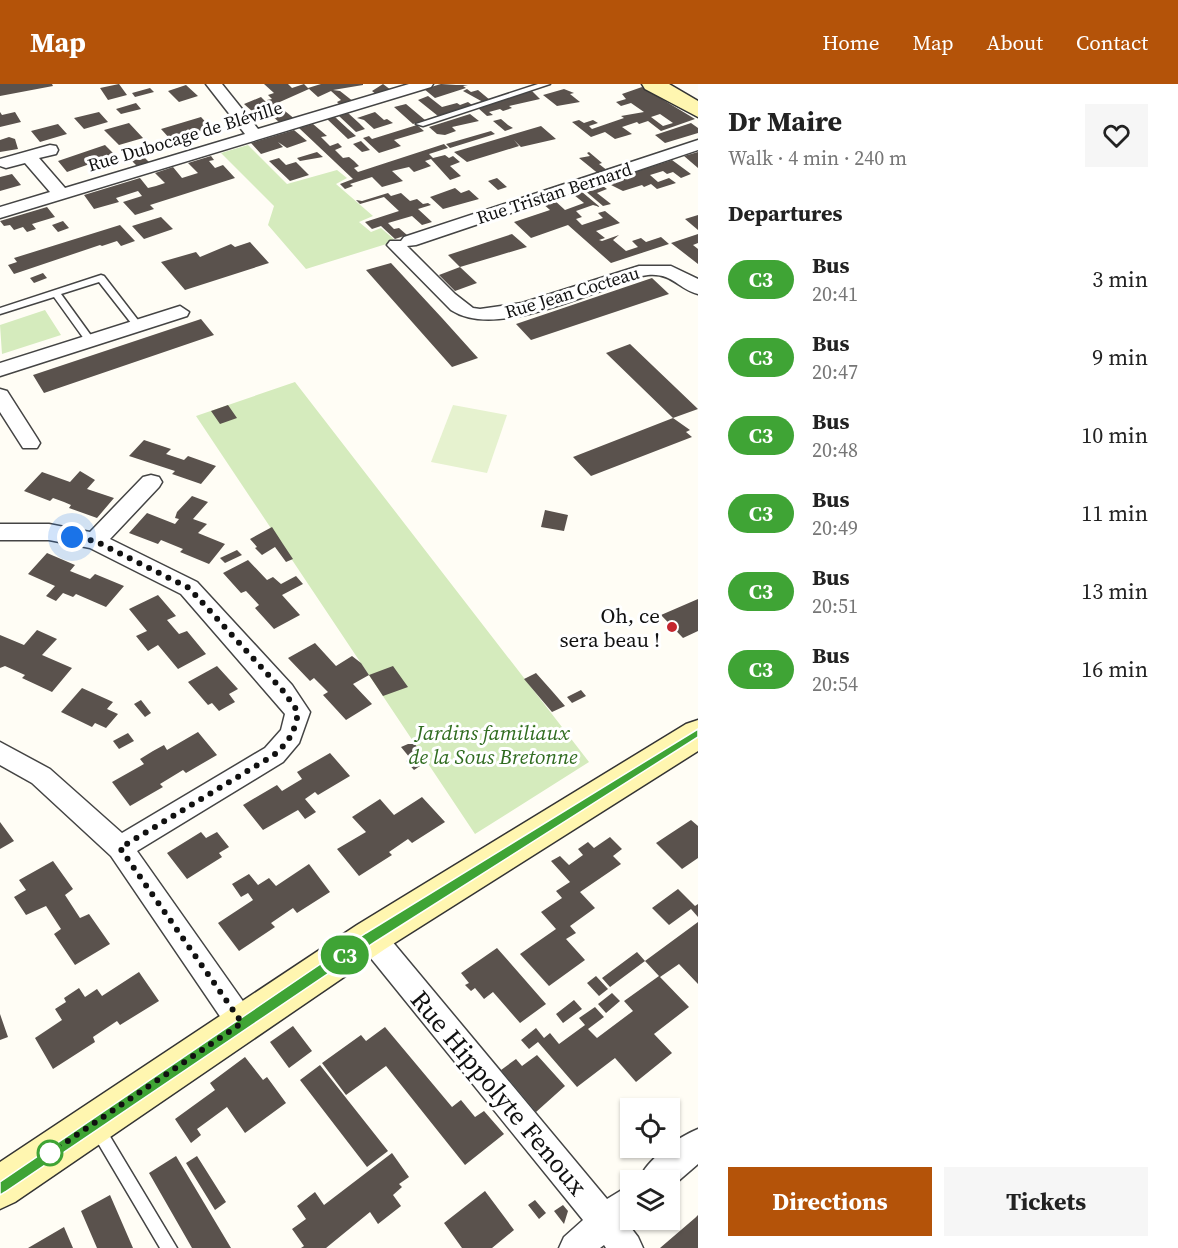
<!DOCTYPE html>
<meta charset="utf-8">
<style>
:root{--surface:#fff;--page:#f6f6f6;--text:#222;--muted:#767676;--accent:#b45309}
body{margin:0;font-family:"Source Serif 4",serif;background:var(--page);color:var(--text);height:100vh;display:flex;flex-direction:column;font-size:22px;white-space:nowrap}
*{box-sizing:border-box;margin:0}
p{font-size:20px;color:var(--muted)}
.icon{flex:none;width:33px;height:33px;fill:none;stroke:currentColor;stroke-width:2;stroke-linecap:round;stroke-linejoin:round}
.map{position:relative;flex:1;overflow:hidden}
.panel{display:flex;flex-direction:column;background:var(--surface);width:480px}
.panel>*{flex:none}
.badge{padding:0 12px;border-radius:20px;font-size:21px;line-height:39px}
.fabs{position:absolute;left:620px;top:1014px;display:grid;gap:12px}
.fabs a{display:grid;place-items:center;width:60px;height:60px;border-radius:0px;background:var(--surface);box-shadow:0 2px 4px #0004;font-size:30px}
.you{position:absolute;width:30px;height:30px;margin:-15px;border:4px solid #fff;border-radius:50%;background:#1a73e8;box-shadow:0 0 0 9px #1a73e833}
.map>.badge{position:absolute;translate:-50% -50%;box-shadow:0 0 0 3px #fff}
h2{padding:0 30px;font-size:22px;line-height:54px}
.round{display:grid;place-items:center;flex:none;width:63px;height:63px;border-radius:0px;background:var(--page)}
.head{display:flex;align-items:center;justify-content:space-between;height:102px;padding:0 30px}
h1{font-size:28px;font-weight:700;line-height:45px}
.action{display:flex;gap:12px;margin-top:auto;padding:12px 30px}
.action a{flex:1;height:69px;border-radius:0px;background:var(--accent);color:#fff;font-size:24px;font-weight:700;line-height:69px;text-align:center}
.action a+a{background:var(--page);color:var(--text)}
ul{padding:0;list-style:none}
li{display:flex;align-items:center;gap:18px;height:78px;padding:0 30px}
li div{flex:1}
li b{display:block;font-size:22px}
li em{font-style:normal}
li .badge{min-width:66px;font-weight:700;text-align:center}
header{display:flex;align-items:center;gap:36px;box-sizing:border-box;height:84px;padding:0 30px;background:var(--accent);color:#fff}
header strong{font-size:28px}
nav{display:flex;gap:33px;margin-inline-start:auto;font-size:21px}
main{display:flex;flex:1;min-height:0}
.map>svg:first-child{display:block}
.green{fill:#d5ebbd}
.pitch{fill:#e6f2cf}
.building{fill:#5a524d;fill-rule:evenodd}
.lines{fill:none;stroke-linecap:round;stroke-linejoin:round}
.lane-casing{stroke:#444;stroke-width:3}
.street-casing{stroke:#444;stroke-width:3}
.secondary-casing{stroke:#333;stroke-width:3}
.lane{fill:#fff;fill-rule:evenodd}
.street{fill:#fff;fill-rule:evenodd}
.secondary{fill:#fff6b0;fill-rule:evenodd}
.line{fill:#3fa435;stroke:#fff;stroke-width:1.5}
.walk{stroke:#111;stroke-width:6;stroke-dasharray:0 10.8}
.poi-dot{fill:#c4262e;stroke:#fff;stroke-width:2}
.stop-dot{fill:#fff;stroke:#3fa435;stroke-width:3}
.labels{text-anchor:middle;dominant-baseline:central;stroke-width:6;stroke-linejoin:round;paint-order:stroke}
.far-street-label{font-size:18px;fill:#111;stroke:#fff}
.poi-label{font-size:21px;fill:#111;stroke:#fff;text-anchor:end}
.park-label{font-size:21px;font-style:italic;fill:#2f6b1f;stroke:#fff}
.near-street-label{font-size:26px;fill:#111;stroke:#fff}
</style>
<header>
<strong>Map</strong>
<nav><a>Home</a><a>Map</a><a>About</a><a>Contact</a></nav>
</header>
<main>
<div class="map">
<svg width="698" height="1164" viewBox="0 0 698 1164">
<rect width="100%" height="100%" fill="#fffdf5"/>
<path class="green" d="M 248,61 L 287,100 L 337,86 L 347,94 L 336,100 L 373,132 L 359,138 L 371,148 L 381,144 L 396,157 L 306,185 L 268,141 L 274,122 L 221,69 Z
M 45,226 L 61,251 L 2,270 L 0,241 Z
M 295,298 L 589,678 L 475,750 L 196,332 Z"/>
<path class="pitch" d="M 453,321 L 507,331 L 487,389 L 431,378 Z"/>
<path class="building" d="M 0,0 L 52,0 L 53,2 L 0,12 Z
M 119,0 L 127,11 L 108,16 L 100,4 Z
M 264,0 L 288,0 L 292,4 L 304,0 L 309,5 L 273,21 L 267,16 L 272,15 L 268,11 L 274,9 Z
M 321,0 L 363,0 L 363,1 L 333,6 L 340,7 L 354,18 L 341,22 L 337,18 L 341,16 L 331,7 L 318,13 L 308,4 Z
M 383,0 L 391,6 L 377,11 L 372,7 Z
M 441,0 L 456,1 L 468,1 L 463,2 L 466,4 L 435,14 L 424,5 Z
M 186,1 L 198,12 L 179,18 L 168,7 Z
M 642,3 L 695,35 L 661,47 L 648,37 L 639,40 L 637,38 L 622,43 L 632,50 L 615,55 L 605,48 L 591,53 L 572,38 L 579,36 L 584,39 L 593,36 L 598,39 L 589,42 L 592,45 L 624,34 L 621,32 L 644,28 L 631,19 L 621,22 L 616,18 L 626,15 L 622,10 ZM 660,30 L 673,39 L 663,42 L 651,33 Z
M 150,4 L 154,8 L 135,13 L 132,9 Z
M 467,5 L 471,8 L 478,6 L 490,16 L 483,18 L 463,7 Z
M 564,5 L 574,9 L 570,10 L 580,18 L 557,22 L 543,11 Z
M 532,7 L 540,15 L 509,22 L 512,24 L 503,27 L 500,25 L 489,28 L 493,31 L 487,32 L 478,24 Z
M 428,12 L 442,23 L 457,19 L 460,21 L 468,18 L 472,21 L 438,32 L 418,16 Z
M 261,13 L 272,24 L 253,28 L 244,20 Z
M 136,19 L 141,25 L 121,30 L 116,25 Z
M 406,20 L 425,36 L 413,40 L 394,23 Z
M 285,27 L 296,36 L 279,38 L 272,32 Z
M 0,28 L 2,31 L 15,28 L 21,38 L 0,43 Z
M 99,28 L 108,38 L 84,45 L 74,34 Z
M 375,28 L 384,36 L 387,35 L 393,39 L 374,45 L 364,36 L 357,34 Z
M 348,29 L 359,39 L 365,45 L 356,48 L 339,32 Z
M 470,30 L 479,37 L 452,43 L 456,47 L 445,51 L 437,50 L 429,43 Z
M 201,33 L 211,44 L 171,56 L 161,45 Z
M 335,33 L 348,45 L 356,52 L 348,55 L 327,35 Z
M 501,35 L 508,41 L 513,44 L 505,47 L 493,37 Z
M 129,39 L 143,54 L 119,61 L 104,46 Z
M 691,39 L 698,44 L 698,49 L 665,59 L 655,51 Z
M 58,40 L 67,50 L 40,58 L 31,47 Z
M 313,40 L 327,52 L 321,53 L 330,62 L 338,59 L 342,63 L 335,66 L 343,74 L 349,73 L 354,77 L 359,82 L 354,84 L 358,88 L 444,60 L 448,64 L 429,70 L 433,74 L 445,71 L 449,74 L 453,72 L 460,78 L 450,82 L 461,92 L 450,96 L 431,75 L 425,77 L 431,82 L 414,88 L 409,83 L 392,87 L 403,97 L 382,103 L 372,93 L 350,100 L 353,102 L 345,105 L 340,100 L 353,95 L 299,44 Z
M 417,41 L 424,47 L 394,56 L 401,62 L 379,69 L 363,54 L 369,52 L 372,55 Z
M 541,42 L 556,55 L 521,63 L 514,56 L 519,62 L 467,78 L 454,68 Z
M 294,46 L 307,57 L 287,64 L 278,58 L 283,63 L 261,70 L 251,59 Z
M 491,47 L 495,50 L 450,64 L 446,60 Z
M 9,53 L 15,55 L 18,65 L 0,68 L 0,56 Z
M 361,57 L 370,66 L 362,68 L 353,60 Z
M 105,61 L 115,71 L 67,88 L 58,77 Z
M 317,68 L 323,73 L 300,77 L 297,74 Z
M 589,68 L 602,79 L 599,80 L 608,87 L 600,91 L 579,74 L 590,72 L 587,69 Z
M 698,68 L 698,84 L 684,72 Z
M 211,72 L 214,76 L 209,77 L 215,84 L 223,81 L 235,94 L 150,121 L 154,125 L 135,131 L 123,118 L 142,112 L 138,107 L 116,114 L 119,118 L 94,125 L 84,111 L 140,94 L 148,104 L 156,102 L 165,99 L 155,89 L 173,83 L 182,94 L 198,89 L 188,79 Z
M 144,73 L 151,80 L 139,84 L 132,77 Z
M 279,74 L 286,81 L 296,78 L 309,91 L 290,97 L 269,77 Z
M 672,76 L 691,90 L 681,94 L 673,88 L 667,90 L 663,87 L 650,91 L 658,98 L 669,94 L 676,99 L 657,105 L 651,100 L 644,103 L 642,101 L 623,107 L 611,101 L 614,100 L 610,96 Z
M 12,90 L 21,101 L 0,107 L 0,93 Z
M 497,94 L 507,103 L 498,106 L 488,97 Z
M 600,100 L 607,105 L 597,109 L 611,120 L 603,122 L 583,105 Z
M 455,104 L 461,109 L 469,106 L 479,115 L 443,125 L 430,113 Z
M 582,108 L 600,123 L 593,121 L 576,127 L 582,133 L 576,135 L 582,141 L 603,134 L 598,129 L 605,127 L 620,139 L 596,147 L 605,154 L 599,156 L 602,157 L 619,151 L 613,156 L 626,167 L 638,163 L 632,157 L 641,154 L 646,158 L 661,153 L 669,160 L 611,179 L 568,141 L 531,154 L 514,138 L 550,126 L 542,119 L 553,115 L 565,126 L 584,119 L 574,111 Z
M 388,109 L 391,112 L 401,109 L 410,117 L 417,115 L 423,120 L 428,119 L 431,121 L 418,125 L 432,138 L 422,141 L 412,132 L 388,139 L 394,145 L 399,144 L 407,151 L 395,155 L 381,142 L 372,145 L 365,138 L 399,127 L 384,113 L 360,120 L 356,116 L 362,117 Z
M 47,123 L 55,133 L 32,140 L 36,145 L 27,148 L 23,143 L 14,146 L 10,141 L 4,142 L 0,137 Z
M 698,131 L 698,146 L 685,135 Z
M 161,133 L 173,145 L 144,155 L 132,142 Z
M 63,137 L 69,144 L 58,148 L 52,141 Z
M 120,141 L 135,157 L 121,162 L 117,157 L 102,162 L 100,161 L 14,190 L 8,181 L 17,178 L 14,174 Z
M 512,150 L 527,163 L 460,183 L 448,171 Z
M 698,150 L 698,159 L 693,161 L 698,165 L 698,180 L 671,159 Z
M 250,158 L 269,179 L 185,206 L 161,178 L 196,168 L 200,173 L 231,160 L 235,163 Z
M 391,179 L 442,234 L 478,274 L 452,283 L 366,186 Z
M 460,183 L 477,199 L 455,207 L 439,191 Z
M 43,189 L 47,194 L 34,199 L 30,194 Z
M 652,194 L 669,210 L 531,256 L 516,240 Z
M 201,235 L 214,251 L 44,309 L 33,291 Z
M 630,260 L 698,325 L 673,334 L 606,269 Z
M 228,321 L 237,334 L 220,340 L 211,327 Z
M 673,334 L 690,346 L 686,348 L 692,353 L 591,392 L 573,373 Z
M 144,356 L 171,365 L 166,370 L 184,376 L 188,372 L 216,382 L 201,400 L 172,390 L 175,387 L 129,372 Z
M 80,387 L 95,396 L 87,405 L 114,414 L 97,434 L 69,424 L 71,421 L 64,418 L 53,414 L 50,417 L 24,407 L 42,388 L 70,398 Z
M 192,412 L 208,418 L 193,435 L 207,440 L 198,449 L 225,460 L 209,480 L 180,468 L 183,465 L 161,456 L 158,460 L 129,449 L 147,429 L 175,440 L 179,435 L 175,434 L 177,428 Z
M 545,426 L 568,431 L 564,447 L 541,443 Z
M 272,443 L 283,460 L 293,475 L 286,478 L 275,463 L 262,471 L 255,464 L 257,463 L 250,455 Z
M 237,466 L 242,471 L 225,479 L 220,474 Z
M 47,469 L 75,481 L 70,487 L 90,495 L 95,490 L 124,502 L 106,523 L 76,510 L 73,513 L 63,509 L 56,517 L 46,512 L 55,502 L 28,490 Z
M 248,476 L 267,496 L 273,493 L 281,500 L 296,492 L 303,500 L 282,511 L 300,531 L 274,545 L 255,524 L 259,521 L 246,507 L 241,509 L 223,489 Z
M 158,511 L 176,532 L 167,536 L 179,550 L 187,547 L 206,570 L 178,585 L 158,561 L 148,567 L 136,552 L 147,547 L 129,525 Z
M 698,515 L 698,547 L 683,554 L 661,531 Z
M 37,546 L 57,555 L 42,571 L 72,584 L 52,608 L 22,594 L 25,591 L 5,582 L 0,584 L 0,551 L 24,561 Z
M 315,559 L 336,582 L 352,572 L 361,579 L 369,591 L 353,600 L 372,620 L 346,636 L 323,611 L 328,608 L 314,594 L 310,597 L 288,574 Z
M 217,582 L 238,605 L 229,610 L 235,618 L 219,627 L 212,619 L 208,621 L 188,598 Z
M 393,582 L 408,603 L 383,612 L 369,591 Z
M 536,589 L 552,607 L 565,622 L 552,628 L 524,595 Z
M 82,604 L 113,618 L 107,625 L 118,630 L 106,644 L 95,639 L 92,643 L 61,628 Z
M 581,606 L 586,612 L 572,619 L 567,613 Z
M 141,616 L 151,629 L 145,633 L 134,620 Z
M 198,648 L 217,671 L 186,689 L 183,686 L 160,700 L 163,703 L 130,722 L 112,698 L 144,680 L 140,675 L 153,667 L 164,661 L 167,666 Z
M 128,649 L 134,657 L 119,665 L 113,657 Z
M 408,660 L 415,660 L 426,678 L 414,686 L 406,677 L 410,674 L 401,663 Z
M 330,669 L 350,692 L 318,711 L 315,708 L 305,715 L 316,728 L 305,735 L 298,726 L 263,746 L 243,721 L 277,701 L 282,707 L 302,695 L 297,688 Z
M 422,713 L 445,738 L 412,759 L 408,755 L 389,768 L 392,771 L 359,792 L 337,765 L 366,748 L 352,733 L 380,715 L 394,731 Z
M 691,736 L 698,742 L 698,774 L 682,785 L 656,759 Z
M 0,738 L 14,757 L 0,765 Z
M 201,748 L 206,754 L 217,748 L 229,763 L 219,769 L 222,773 L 187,795 L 167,769 Z
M 610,753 L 622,765 L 613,772 L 621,780 L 580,808 L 595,824 L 570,842 L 576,849 L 566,855 L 585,876 L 549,902 L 520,870 L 556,845 L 541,828 L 562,814 L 556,807 L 570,798 L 551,777 L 560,772 L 569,781 L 583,771 L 578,765 L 588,758 L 594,764 Z
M 53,777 L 73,805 L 65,811 L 80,834 L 89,830 L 110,860 L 75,881 L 54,850 L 61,845 L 46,822 L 26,831 L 14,813 L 26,806 L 19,796 Z
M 309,780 L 330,808 L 297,829 L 293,824 L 271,839 L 275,843 L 239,867 L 218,839 L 253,816 L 248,809 L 241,813 L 232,800 L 249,790 L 258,801 L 269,794 L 276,802 Z
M 678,805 L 695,822 L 698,820 L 698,833 L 691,825 L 669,841 L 652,824 Z
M 698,838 L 698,900 L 679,880 L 660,893 L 689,923 L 654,950 L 672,969 L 636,998 L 615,974 L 577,1003 L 538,958 L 529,965 L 521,956 L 536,944 L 544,954 L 550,949 L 559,960 L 585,941 L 579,934 L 595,923 L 604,933 L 588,945 L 597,954 L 633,927 L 624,917 L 659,892 L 645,877 L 610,903 L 602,894 L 637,868 L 645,877 Z
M 497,864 L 546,920 L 520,939 L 493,908 L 484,915 L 475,904 L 471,907 L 465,901 L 469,899 L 461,889 Z
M 139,888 L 159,917 L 120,941 L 117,937 L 93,953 L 95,958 L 53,985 L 35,954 L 62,936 L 55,925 L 66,918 L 64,914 L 79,904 L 85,913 L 97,905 L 102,912 Z
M 596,892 L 608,905 L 599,912 L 587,899 Z
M 612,909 L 620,917 L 606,929 L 598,920 Z
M 574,916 L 582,925 L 563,939 L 556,930 Z
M 0,930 L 8,953 L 0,956 Z
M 293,942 L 312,967 L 289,984 L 270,958 Z
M 385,943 L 452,1023 L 461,1016 L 475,1033 L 484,1027 L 504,1050 L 465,1081 L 386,982 L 346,1011 L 322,979 L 361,951 L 366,957 Z
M 537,971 L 565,1002 L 536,1028 L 501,986 L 516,975 L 522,982 Z
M 245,973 L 263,996 L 267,993 L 286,1019 L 245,1049 L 227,1023 L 197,1045 L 201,1051 L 191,1059 L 175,1035 L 215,1006 L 210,999 Z
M 320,981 L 388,1067 L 367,1083 L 300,996 Z
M 392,1069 L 409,1093 L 399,1100 L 402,1103 L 393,1111 L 401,1122 L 378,1140 L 370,1128 L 326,1164 L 301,1164 L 304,1162 L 292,1145 L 306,1135 L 297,1122 L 315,1108 L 324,1121 Z
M 176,1072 L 231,1164 L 192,1164 L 149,1089 Z
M 197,1072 L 226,1118 L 215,1126 L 186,1079 Z
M 485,1107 L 514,1146 L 492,1164 L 462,1164 L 444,1139 Z
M 110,1111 L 133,1164 L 97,1164 L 81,1127 Z
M 535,1116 L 546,1129 L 539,1135 L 528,1121 Z
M 563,1121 L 568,1127 L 564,1140 L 554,1127 Z
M 698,1131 L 698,1164 L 660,1164 L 695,1134 Z
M 64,1143 L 73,1164 L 28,1164 Z"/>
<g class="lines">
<g class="lane-casing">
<path id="lane" d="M 538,0 L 550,0 L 423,42 L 416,40 Z
M 101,191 L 104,192 L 141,240 L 141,244 L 135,244 L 99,198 L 61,210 L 95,257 L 93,259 L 87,259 L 54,213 L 0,230 L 0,224 Z
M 97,1036 L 102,1039 L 177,1164 L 160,1164 L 92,1049 L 89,1044 L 92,1039 Z"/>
</g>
<g class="street-casing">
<path id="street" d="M 206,0 L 222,0 L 258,45 L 409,0 L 433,0 L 431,3 L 0,134 L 0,123 L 50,108 L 25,79 L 6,84 L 0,82 L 0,75 L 50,61 L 56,62 L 58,66 L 56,70 L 39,74 L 65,104 L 245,50 Z
M 698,56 L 698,66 L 416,161 L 407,162 L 455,210 L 473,224 L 480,225 L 522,219 L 639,182 L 671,182 L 698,195 L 698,210 C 678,205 673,189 648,191 C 635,192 621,199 609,204 C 568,218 490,252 451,226 L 387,161 L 390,157 L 401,157 L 404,153 Z
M 180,222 L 189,228 L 187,232 L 0,292 L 0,279 Z
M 0,305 L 7,307 L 37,354 L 40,359 L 37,364 L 23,364 L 0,328 Z
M 151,391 L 159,393 L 162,398 L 159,403 L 110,455 L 197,498 L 292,601 L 310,628 L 299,659 L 283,678 L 137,767 L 252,930 L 257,940 L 252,950 L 242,954 L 232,950 L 111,772 L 32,699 L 0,681 L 0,658 L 50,685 L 122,749 L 265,664 L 281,646 L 285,630 L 181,510 L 90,464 L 49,456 L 0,456 L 0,440 L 49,440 L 90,448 L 143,393 Z
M 371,840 L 381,844 L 607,1115 L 630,1101 L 630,1136 L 633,1136 L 628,1140 L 638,1153 L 643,1164 L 606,1164 L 604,1161 L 600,1164 L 559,1164 L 564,1153 L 583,1136 L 361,862 L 357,853 L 361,844 Z
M 698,1045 L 698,1080 L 669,1105 L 669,1096 L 639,1096 C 646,1076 678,1053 698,1045 Z"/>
</g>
<g class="secondary-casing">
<path id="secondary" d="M 642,0 L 669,0 L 698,17 L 698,33 L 645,5 Z
M 698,636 L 698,667 L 385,865 L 15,1118 L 0,1125 L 0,1078 L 357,841 L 686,640 Z"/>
</g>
<use href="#lane" class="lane"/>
<use href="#street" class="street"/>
<use href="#secondary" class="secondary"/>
</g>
<path class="line" d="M 698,645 L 698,653 L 375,858 L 5,1108 L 0,1111 L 0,1098 L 366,849 Z"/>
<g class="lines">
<path class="walk" d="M 50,1069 L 242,939 L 120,764 L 274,671 C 289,658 295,648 298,628 L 284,608 L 189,504 L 95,457 L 72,453"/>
</g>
<circle class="poi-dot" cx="672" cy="543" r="6"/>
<circle class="stop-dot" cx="50" cy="1069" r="12"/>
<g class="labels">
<g class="far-street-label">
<text transform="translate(185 52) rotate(-17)">Rue Dubocage de Bléville</text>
<text transform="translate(554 109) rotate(-18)">Rue Tristan Bernard</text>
<text transform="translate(572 208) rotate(-17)">Rue Jean Cocteau</text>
</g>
<g class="poi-label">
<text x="660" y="531">Oh, ce<tspan x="660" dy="24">sera beau !</tspan></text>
</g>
<g class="park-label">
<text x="493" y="648">Jardins familiaux<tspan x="493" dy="24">de la Sous Bretonne</tspan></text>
</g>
<g class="near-street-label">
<text transform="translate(499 1009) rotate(50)">Rue Hippolyte Fenoux</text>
</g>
</g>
</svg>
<div class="fabs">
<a><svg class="icon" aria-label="locate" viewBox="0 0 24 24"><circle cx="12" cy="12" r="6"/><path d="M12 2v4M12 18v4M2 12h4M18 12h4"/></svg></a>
<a><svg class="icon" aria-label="layers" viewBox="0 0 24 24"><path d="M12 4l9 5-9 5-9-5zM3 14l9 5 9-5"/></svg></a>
</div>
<div class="you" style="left:72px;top:453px"></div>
<b class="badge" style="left:345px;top:871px;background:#3fa435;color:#fff">C3</b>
</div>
<section class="panel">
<div class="head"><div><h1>Dr Maire</h1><p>Walk · 4 min · 240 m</p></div><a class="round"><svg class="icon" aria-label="heart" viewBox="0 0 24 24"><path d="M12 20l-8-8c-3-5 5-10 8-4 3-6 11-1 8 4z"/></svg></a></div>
<h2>Departures</h2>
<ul>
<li><span class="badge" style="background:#3fa435;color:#fff">C3</span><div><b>Bus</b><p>20:41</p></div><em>3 min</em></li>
<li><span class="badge" style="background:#3fa435;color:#fff">C3</span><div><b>Bus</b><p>20:47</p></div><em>9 min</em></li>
<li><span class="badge" style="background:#3fa435;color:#fff">C3</span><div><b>Bus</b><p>20:48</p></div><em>10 min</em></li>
<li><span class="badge" style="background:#3fa435;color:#fff">C3</span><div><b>Bus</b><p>20:49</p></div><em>11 min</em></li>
<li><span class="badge" style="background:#3fa435;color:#fff">C3</span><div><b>Bus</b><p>20:51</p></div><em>13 min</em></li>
<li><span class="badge" style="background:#3fa435;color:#fff">C3</span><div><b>Bus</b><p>20:54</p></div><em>16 min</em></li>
</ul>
<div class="action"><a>Directions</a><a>Tickets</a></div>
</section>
</main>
